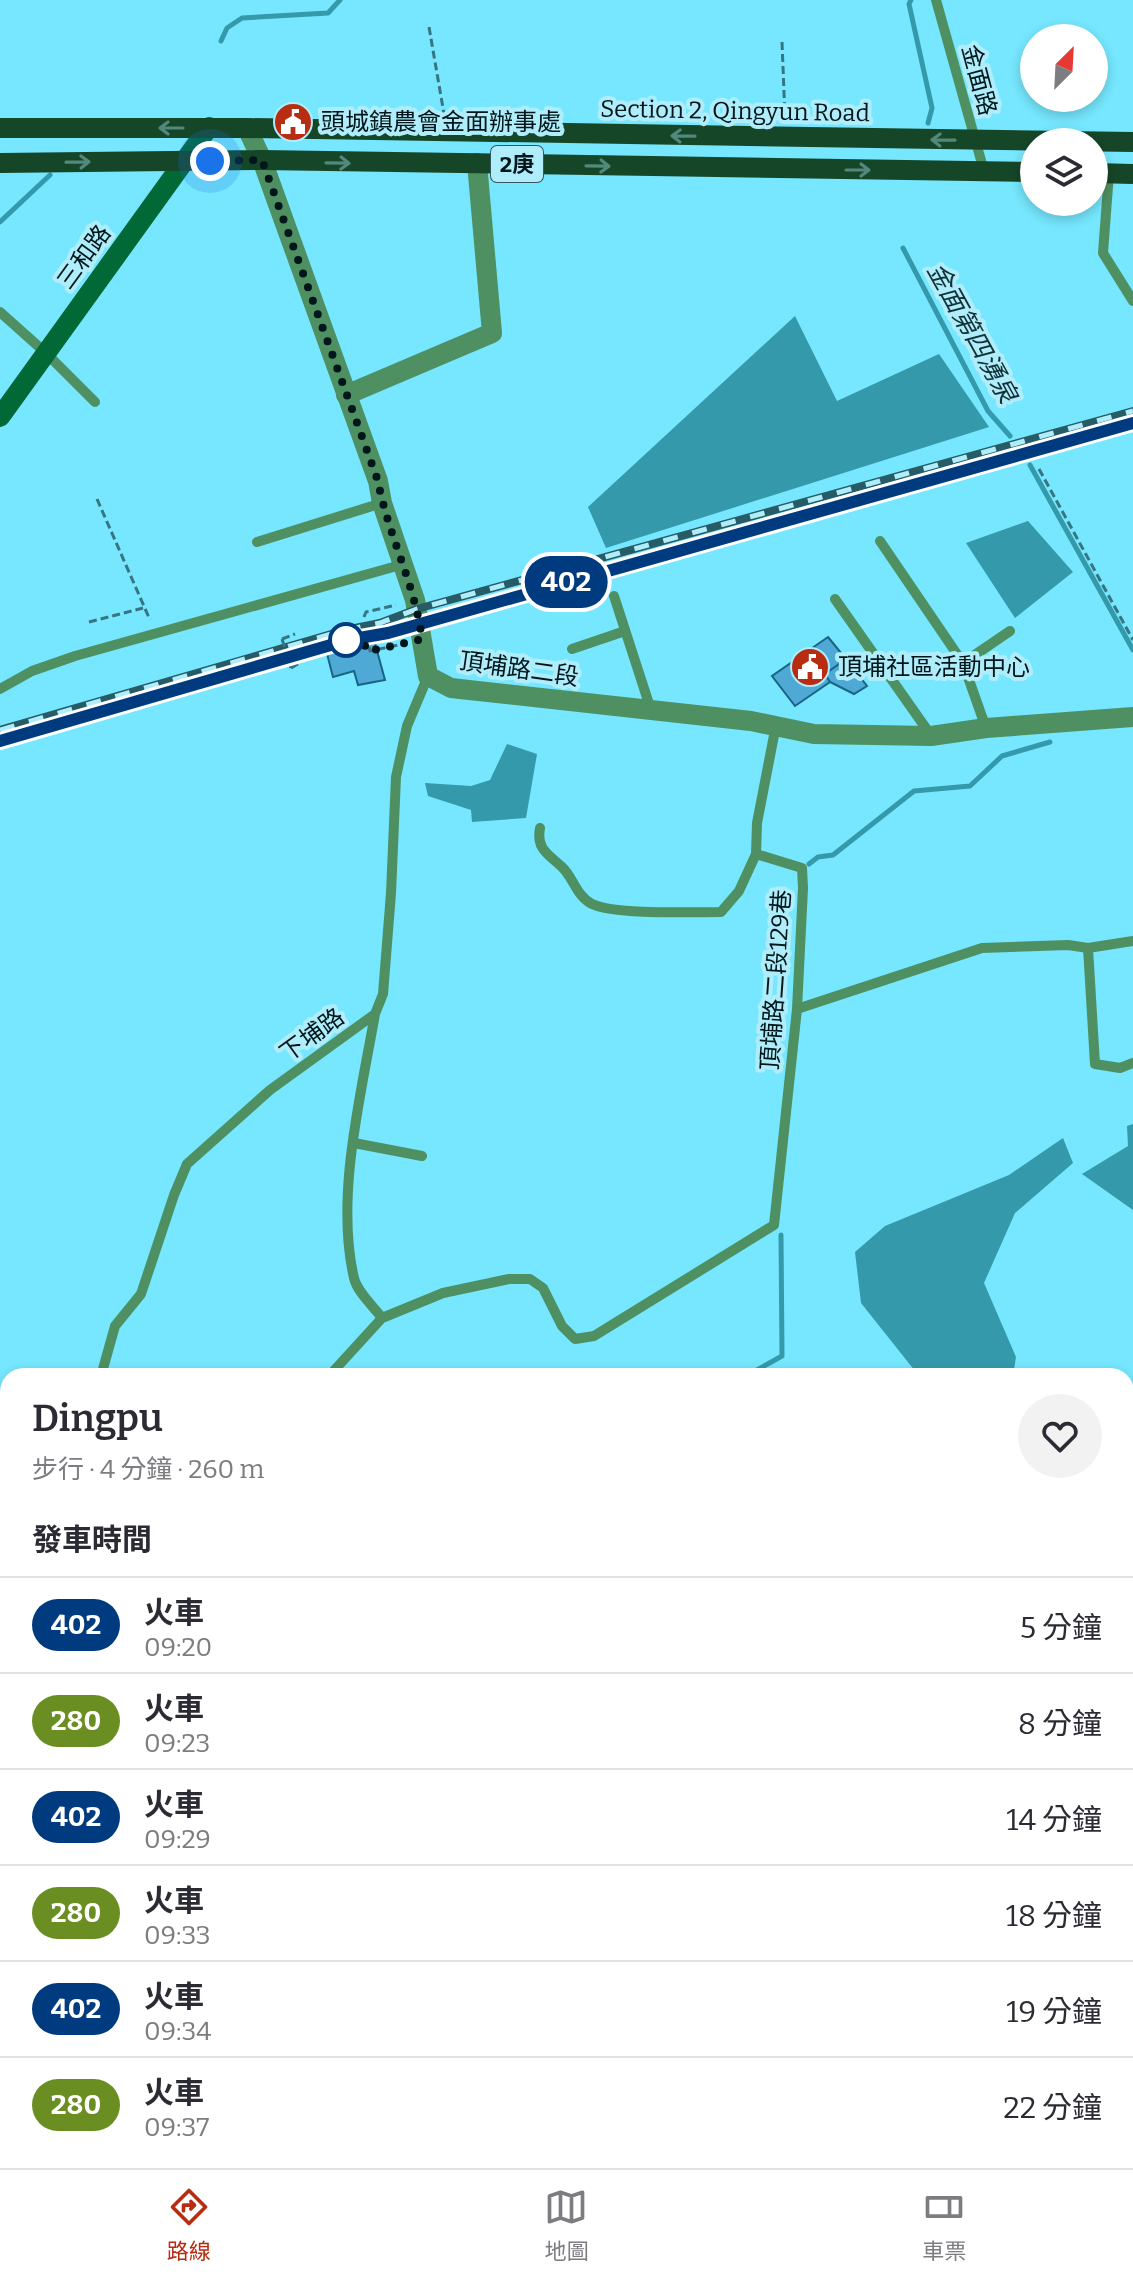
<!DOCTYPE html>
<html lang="zh-TW">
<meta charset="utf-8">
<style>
:root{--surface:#fff;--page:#f2f2f3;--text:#2b2b33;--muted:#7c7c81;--line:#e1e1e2;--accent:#b82c11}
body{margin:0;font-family:Bitter,"Noto Sans TC",serif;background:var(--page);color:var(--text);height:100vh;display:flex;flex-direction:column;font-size:30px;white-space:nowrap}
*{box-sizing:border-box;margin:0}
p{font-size:26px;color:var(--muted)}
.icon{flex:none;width:44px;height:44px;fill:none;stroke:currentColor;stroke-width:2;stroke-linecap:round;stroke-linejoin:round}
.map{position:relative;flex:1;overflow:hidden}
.details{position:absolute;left:0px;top:1368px;width:1134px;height:800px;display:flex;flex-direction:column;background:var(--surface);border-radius:24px 24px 0 0;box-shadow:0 4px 12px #0003}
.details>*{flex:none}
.badge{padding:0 16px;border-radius:26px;font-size:28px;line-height:52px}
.needle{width:52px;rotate:24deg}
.controls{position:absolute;left:1020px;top:24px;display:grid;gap:16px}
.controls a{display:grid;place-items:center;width:88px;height:88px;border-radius:50%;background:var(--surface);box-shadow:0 4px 12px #0003;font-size:40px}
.you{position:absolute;width:40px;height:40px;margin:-20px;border:6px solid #fff;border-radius:50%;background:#1a73e8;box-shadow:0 0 0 12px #1a73e833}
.map>.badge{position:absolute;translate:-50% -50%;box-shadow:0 0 0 4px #fff}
h2{padding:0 32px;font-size:30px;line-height:72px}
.round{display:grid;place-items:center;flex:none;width:84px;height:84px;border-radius:42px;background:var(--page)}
.overview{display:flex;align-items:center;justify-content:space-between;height:136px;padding:0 32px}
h1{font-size:38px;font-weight:600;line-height:60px}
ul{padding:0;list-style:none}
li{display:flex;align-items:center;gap:24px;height:96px;padding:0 32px;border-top:2px solid var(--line)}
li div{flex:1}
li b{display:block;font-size:30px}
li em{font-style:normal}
li .badge{min-width:88px;font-weight:700;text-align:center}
.tabs{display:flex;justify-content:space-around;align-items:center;height:112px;border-top:2px solid var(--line);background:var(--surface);font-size:22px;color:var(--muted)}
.tabs a{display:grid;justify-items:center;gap:4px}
.tabs .on{color:var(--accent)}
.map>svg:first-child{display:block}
.water{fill:#3499ab}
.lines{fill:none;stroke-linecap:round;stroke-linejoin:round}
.stream{stroke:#3499ab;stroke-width:5}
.canal{stroke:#3499ab;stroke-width:18}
.building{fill:#4ea9d5;stroke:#1a6384;stroke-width:2}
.path{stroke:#367581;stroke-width:3;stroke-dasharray:8 4;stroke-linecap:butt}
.service{stroke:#4e9062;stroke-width:10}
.minor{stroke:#4e9062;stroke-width:20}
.secondary{stroke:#016935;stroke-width:20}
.primary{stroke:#164628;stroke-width:20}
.rail-casing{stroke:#275c66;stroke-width:8}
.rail{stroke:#afedfb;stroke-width:5;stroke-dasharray:15;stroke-linecap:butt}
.path-bridge{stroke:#367581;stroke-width:3;stroke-dasharray:8 4;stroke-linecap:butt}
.oneway{stroke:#53897c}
.line-casing{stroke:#fff;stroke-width:18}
.line{stroke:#003b80;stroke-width:12}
.walk{stroke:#00161a;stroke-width:8;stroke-dasharray:0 14.4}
.stop-dot{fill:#fff;stroke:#003b80;stroke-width:4}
.labels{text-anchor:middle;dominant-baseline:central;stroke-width:8;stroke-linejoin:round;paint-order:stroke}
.shield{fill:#afedfb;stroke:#34565e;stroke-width:2}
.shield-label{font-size:22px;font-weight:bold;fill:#00161a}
.street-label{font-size:24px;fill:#00161a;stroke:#afedfb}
.poi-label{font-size:24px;fill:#00161a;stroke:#afedfb;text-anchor:start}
.water-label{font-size:26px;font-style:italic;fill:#123036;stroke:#afedfb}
</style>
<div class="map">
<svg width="1133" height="2168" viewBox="0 0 1133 2168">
<rect width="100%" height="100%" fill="#76e7fe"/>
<path class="water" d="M 795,316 L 837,401 L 939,354 L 989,427 L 606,548 L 588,507 Z
M 1028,521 L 1073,572 L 1015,618 L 966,543 Z
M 507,744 L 537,754 L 526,818 L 472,822 L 471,810 L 428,796 L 425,783 L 471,786 L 490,780 Z
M 1133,1124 L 1133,1210 L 1082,1174 L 1128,1146 L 1127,1126 Z
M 1063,1138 L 1073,1163 L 1015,1213 L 984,1283 L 1016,1357 L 1013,1376 L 919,1376 L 861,1303 L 855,1252 L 885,1226 L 1009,1175 Z
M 1126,1773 L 1133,1780 L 1133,1919 L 1126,1923 Z
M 1133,1978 L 1133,2027 L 1128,2030 L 1126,2026 L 1126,1979 Z
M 8,2042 L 8,2160 L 176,2160 L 182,2168 L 0,2168 L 0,2048 Z
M 426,2160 L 651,2160 L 657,2168 L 415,2168 Z
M 734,2160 L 816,2160 L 795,2168 L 740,2168 Z
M 921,2160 L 1112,2160 L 1118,2168 L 903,2168 Z"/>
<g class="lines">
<path class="stream" d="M 911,0 L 909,4 L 932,108 L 928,123
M 221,41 L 227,28 L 242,18 L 328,13 L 340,0
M 0,222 L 50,175
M 903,248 L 988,411 L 1010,436
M 1030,465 L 1133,650
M 809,864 L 818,857 L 833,855 L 914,791 L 970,786 L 1002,756 L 1050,742
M 746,1376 L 782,1356 L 781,1235"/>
<path class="canal" d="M 681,2160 L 686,2168"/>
</g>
<path class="building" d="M 373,636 L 385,680 L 358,685 L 354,671 L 333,677 L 326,650 Z
M 828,637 L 846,659 L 825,674 L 830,682 L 795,706 L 772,676 Z
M 846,659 L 867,686 L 854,694 L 830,682 L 825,674 Z"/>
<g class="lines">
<path class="path" d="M 429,27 L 444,114
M 782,42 L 785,118
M 1039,469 L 1133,640
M 97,499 L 150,620
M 364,617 L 366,612 L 396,605
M 89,622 L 143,608
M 282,639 L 295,634
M 369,647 L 370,651 L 403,644
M 291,668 L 298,664
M 1126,2050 L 1133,2047
M 713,2160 L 718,2168
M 849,2168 L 868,2160"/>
<path class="service" d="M 936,0 L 984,171
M 1109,173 L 1103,253 L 1133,301
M 0,312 L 47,354 L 95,402
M 880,541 L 963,663 L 986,728
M 257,542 L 382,503
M 614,596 L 651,710
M 835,599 L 930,734
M 572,649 L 625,631
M 963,663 L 1010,631
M 0,689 L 32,671 L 75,656 L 404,564
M 540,828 C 536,849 548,854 562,867 C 573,877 577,897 592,904 C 615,915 692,912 721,912 L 739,891 L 756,854
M 1088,948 L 1095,1064 L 1120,1068 L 1133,1063
M 797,1009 L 982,948 L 1068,945 L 1088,948 L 1133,941
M 375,1014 C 361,1095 335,1197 354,1278 C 357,1292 374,1307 382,1318
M 354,1143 L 422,1156
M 101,1376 L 115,1326 L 141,1294 L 174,1195 L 187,1164 L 270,1090 L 375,1014 L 383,994 L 391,893 L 396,777 L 407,726 L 428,676
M 329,1376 L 382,1318 L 443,1293 L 509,1279 L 530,1279 L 543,1288 L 562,1326 L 575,1339 L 594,1336 L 774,1225 L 797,1009 L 803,888 L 802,868 L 756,854 L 757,823 L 776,725
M 0,1526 L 8,1519
M 0,2004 L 8,1998"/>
<path class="minor" d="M 247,128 L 262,160 L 378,481 L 382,503 L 415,600 L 428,676 L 451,688 L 751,721 L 814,734 L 931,736 L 986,728 L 1133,717
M 346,395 L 492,333 L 477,163"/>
<path class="secondary" d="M 0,417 L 209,127"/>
<path class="primary" d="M 0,128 L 247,128 L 1133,142
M 0,163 L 262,160 L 1034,172
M 1094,173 L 1133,174"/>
<g class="rail-casing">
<path id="rail" d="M 365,637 L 388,633 L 1024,453
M 0,730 L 345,630 L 380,623 L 417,609 L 1133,411"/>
</g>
<use href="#rail" class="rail"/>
<path class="path-bridge" d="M 282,639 L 291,668"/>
</g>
<defs><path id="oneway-shaft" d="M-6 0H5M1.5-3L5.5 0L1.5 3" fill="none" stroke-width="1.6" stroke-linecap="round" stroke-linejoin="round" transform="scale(2)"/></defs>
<g class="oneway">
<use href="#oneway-shaft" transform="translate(171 128) rotate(180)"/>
<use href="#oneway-shaft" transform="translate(683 136) rotate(-179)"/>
<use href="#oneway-shaft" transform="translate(943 140) rotate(-179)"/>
<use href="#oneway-shaft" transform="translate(78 162) rotate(-1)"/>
<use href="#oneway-shaft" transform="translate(338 163) rotate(1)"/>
<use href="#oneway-shaft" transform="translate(598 166) rotate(1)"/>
<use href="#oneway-shaft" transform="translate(858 170)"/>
</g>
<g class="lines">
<g class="line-casing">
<path id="line" d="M 0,741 L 348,640 L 388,633 L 1133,423"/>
</g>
<use href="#line" class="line"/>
<path class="walk" d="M 210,161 L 262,160 L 378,481 C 388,535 415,584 422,639 L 370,651 L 369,647 L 346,640"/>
</g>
<defs>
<g id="civic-disc" transform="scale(2)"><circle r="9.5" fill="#b82c11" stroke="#afedfb"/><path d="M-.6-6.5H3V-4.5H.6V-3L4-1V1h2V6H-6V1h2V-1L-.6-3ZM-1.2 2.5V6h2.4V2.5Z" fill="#fff"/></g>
</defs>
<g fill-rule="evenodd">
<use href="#civic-disc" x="293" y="122"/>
<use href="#civic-disc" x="810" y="667"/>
</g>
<circle class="stop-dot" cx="346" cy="640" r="16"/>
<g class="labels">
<rect class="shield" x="491" y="146" width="52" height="36" rx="6"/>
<g class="shield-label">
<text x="517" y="164">2庚</text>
</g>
<g class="street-label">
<text transform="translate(979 80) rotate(75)">金面路</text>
<text transform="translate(735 111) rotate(1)">Section 2, Qingyun Road</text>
<text transform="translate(84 257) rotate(-54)">三和路</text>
<text transform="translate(519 669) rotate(8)">頂埔路二段</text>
<text transform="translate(776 980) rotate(-86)">頂埔路二段129巷</text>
<text transform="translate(312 1035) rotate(-36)">下埔路</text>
</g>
<g class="poi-label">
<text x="321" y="122">頭城鎮農會金面辦事處</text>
<text x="838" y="667">頂埔社區活動中心</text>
</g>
<g class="water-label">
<text transform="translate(972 333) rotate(61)">金面第四湧泉</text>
</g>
</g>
</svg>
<div class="controls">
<a><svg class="needle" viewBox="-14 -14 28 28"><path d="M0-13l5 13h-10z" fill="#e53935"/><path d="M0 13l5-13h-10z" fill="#7c7c81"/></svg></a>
<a><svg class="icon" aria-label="layers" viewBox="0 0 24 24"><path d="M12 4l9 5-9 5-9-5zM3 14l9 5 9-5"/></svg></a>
</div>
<div class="you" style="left:210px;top:161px"></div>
<b class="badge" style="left:566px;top:582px;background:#003b80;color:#fff">402</b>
<section class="details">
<div class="overview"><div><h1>Dingpu</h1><p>步行 · 4 分鐘 · 260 m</p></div><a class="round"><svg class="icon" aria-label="heart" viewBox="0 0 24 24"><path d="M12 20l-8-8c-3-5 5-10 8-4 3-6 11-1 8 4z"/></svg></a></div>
<h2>發車時間</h2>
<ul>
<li><span class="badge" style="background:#003b80;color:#fff">402</span><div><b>火車</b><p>09:20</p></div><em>5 分鐘</em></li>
<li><span class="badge" style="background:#6b8e23;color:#fff">280</span><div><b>火車</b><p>09:23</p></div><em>8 分鐘</em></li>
<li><span class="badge" style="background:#003b80;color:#fff">402</span><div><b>火車</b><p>09:29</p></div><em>14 分鐘</em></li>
<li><span class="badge" style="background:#6b8e23;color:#fff">280</span><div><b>火車</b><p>09:33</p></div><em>18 分鐘</em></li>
<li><span class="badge" style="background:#003b80;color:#fff">402</span><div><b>火車</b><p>09:34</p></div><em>19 分鐘</em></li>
<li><span class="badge" style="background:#6b8e23;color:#fff">280</span><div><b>火車</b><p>09:37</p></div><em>22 分鐘</em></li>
</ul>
</section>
</div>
<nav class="tabs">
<a class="on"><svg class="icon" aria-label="directions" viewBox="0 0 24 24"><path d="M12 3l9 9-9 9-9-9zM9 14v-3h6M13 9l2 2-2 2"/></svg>路線</a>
<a><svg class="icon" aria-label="map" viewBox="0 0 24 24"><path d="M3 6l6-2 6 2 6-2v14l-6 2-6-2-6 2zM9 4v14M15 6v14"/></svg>地圖</a>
<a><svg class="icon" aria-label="tickets" viewBox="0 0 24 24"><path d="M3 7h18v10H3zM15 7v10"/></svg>車票</a>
</nav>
